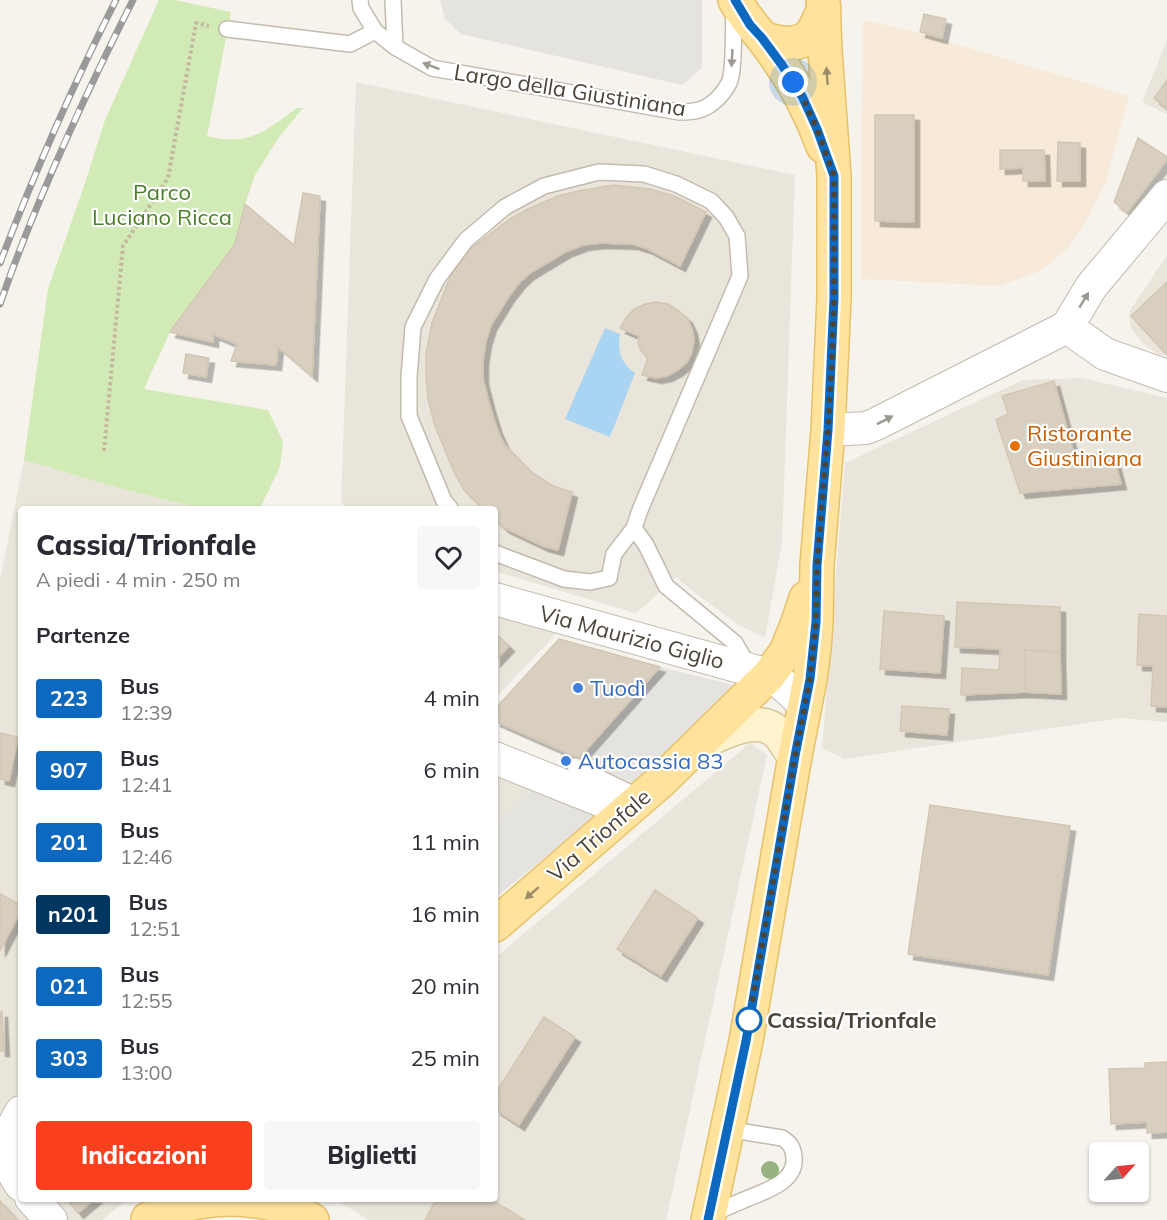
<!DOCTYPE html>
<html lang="it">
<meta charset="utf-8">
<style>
:root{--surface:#fff;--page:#f7f7f7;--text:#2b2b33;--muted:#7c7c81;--accent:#fc3f1d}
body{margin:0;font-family:Mulish,sans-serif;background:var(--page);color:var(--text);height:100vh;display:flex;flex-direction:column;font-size:22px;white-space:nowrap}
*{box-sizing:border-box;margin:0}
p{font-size:20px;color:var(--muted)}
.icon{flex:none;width:33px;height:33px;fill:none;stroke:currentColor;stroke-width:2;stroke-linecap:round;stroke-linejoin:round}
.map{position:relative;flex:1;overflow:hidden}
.drawer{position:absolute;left:18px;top:506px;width:480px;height:696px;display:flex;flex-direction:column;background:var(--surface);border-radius:6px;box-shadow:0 2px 4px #0004}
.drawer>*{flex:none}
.badge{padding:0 12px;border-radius:4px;font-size:21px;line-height:39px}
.needle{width:39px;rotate:63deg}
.fabs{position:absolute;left:1089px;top:1142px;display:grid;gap:12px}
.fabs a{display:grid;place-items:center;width:60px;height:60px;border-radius:6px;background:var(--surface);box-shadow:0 2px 4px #0004;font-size:30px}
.you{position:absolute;width:30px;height:30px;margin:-15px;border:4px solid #fff;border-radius:50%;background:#1a73e8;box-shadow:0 0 0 9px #1a73e833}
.map>.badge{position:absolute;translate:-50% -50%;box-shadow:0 0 0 3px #fff}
h2{padding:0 18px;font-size:22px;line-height:54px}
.round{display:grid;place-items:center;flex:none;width:63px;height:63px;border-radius:6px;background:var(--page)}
.overview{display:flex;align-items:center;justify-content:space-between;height:102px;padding:0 18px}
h1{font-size:28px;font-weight:800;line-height:45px}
.button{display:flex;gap:12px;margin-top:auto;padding:12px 18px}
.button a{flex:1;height:69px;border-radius:6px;background:var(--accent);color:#fff;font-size:24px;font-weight:800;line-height:69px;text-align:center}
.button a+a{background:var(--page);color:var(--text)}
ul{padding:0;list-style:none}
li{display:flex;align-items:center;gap:18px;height:72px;padding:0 18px}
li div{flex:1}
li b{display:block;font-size:22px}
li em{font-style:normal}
li .badge{min-width:66px;font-weight:700;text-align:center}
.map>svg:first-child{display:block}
.residential{fill:#eae5da}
.commercial{fill:#f7ead8}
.green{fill:#d2eab5}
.parking{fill:#e5e3e0}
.water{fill:#a9d4f2}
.building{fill:#d8cfc1;stroke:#d3c7b4;stroke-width:1.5;filter:url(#shadow)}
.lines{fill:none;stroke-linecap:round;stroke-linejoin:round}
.lane-casing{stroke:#c2bbae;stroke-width:18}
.street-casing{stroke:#c2bbae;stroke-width:34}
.secondary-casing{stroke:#d6c79b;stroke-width:36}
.primary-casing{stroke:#e6c16a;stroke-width:36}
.path{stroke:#c4b79f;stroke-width:4;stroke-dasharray:3 3;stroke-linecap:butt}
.lane{stroke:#fff;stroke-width:15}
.street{stroke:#fff;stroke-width:32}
.secondary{stroke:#fff3cd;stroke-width:33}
.primary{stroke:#ffe39c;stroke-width:33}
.rail-casing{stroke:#9a9a9a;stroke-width:7}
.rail{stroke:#fff;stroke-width:4.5;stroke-dasharray:14;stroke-linecap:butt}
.tree{fill:#97b381}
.oneway{fill:#9c9892}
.oneway2{fill:#9c8c66}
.line-casing{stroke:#fff;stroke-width:14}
.line{stroke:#0c69bf;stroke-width:9}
.walk{stroke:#4b4439;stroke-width:6;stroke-dasharray:0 10.8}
.food-dot{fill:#e8710a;stroke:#fff;stroke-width:2}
.shop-dot{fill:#3f7fe0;stroke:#fff;stroke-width:2}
.stop-dot{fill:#fff;stroke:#0c69bf;stroke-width:3}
.labels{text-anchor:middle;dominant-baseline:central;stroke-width:4.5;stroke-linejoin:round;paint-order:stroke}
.street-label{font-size:22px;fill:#4b4439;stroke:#fff}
.park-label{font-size:22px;fill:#4a7f2a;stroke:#fff}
.food-label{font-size:22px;fill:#c56008;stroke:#fff;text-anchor:start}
.shop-label{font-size:22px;fill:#366cbe;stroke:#fff;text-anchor:start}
.stop-label{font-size:22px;font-weight:bold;fill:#4b4439;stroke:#fff;text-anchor:start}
</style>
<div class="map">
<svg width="1167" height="1220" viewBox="0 0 1167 1220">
<defs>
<filter id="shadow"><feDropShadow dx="5.5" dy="5.5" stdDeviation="0" flood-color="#0004"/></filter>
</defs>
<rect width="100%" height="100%" fill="#f6f3ec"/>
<path class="residential" d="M 1167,40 L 1167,114 L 1142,102 Z
M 356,82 L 795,175 L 782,542 L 765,638 L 739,625 L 695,593 L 676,577 L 646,605 L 635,613 L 495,571 L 495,508 L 351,508 L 341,504 Z
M 1167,255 L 1167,355 L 1159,355 L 1142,343 L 1131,328 L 1129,312 Z
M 1082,378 L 1167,398 L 1167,722 L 1120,718 L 844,759 L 822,748 L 845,463 L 1023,380 Z
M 24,460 L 119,488 L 199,508 L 21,508 L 21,1086 L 6,1114 L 0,1119 L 0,580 Z
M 495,608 L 563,626 L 495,699 Z
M 750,743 L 767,755 L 666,1220 L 368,1220 L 343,1204 L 337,1199 L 495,1198 L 495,958 Z
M 495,771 L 537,785 L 495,824 Z
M 0,1153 L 44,1220 L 0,1220 Z
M 48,1199 L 128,1199 L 102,1220 L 66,1220 Z"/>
<path class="commercial" d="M 863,20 L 908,30 L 1129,96 L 1106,181 L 1085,223 L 1067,250 L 1038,272 L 999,286 L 862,279 L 861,253 Z"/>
<path class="green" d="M 159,0 L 175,0 L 231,12 L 207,136 C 248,147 265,131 297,108 L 303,108 L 279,137 L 255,175 L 245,204 L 235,244 L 170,332 L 144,389 L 268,410 L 283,442 L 280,467 L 260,508 L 199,508 L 119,488 L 24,460 L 48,289 L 85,183 L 105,120 Z"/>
<path class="parking" d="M 440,0 L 702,0 L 702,68 L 682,85 L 461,34 L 445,19 Z
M 660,667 L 742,687 L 637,785 L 579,758 Z
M 537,785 L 599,813 L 495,898 L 495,824 Z"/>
<path class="water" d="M 605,328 L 620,334 C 617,351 621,363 635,373 L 610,437 L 565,419 Z"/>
<path class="building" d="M 924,14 L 946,19 L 942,38 L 920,32 Z
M 1167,80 L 1167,108 L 1154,98 Z
M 875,115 L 914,115 L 914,222 L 875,221 Z
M 1138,138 L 1167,157 L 1167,160 L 1127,212 L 1114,202 Z
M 1058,142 L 1080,143 L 1080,181 L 1057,181 Z
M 1000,150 L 1044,150 L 1045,181 L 1023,181 L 1023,168 L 1000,169 Z
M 613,185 L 650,189 L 674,196 L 706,212 L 680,266 L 648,249 L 633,244 L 601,243 L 583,245 L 565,252 L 530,273 L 520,282 L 509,296 L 491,325 L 486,341 L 483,360 L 483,379 L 489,403 L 497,429 L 504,444 L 531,472 L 553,486 L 572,492 L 558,550 L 543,546 L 505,528 L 495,520 L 495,508 L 482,508 L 464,490 L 453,470 L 435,426 L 428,399 L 426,376 L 426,353 L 432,323 L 450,277 L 461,260 L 473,247 L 510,219 L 528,209 L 558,196 L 578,191 Z
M 303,193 L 320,196 L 312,376 L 278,347 L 276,365 L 231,361 L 237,344 L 213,334 L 213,342 L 170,332 L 235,244 L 245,204 L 294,245 Z
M 1167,282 L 1167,355 L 1131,316 Z
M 656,302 L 668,304 L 678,310 L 687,318 L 692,329 L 694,340 L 692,352 L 687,362 L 678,370 L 667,376 L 656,378 L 642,375 L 648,358 L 641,351 L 638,343 L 639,336 L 620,328 L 626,318 L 634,309 L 645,304 Z
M 186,354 L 209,358 L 206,377 L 183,373 Z
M 1054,381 L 1074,454 L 1113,454 L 1121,484 L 1020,493 L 996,420 L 1008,414 L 1002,396 Z
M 957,602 L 1060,607 L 1060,652 L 1025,650 L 1025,692 L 961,695 L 962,668 L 999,670 L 1000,649 L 955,647 Z
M 884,611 L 944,616 L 940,673 L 880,669 Z
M 1139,614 L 1167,616 L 1167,707 L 1151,706 L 1153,666 L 1137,665 Z
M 495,633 L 509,646 L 495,661 Z
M 559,639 L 660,667 L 579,758 L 495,721 L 495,709 Z
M 1025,650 L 1060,652 L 1061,694 L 1025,692 Z
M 902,706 L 949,709 L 947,735 L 900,731 Z
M 0,733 L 18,737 L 9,781 L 0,779 Z
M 930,805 L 1070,826 L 1048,975 L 908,954 Z
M 655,890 L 698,918 L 661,976 L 617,949 Z
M 0,894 L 21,905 L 21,910 L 0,951 Z
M 0,1012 L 2,1012 L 4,1051 L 0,1051 Z
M 544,1017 L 575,1037 L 519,1125 L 495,1109 L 495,1094 Z
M 1167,1062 L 1167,1132 L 1147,1133 L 1147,1122 L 1111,1124 L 1109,1069 L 1145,1068 L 1145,1063 Z
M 66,1198 L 96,1198 L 78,1213 Z
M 437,1198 L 489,1198 L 525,1220 L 425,1220 Z
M 0,1201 L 17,1220 L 0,1220 Z"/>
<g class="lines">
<g class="lane-casing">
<path id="lane" d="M 360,0 L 361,8 L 375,31 L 395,47 L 432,68 L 679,112 C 687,112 695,112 702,109 C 713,105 724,93 729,83 C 735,70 733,24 734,7
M 393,0 L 395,47
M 227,29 L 350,44 L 375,31
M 450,508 L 444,501 L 409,416 L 409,377 L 413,327 L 437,279 L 466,240 L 505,207 L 544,186 L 599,172 L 644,174 L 676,184 L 711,201 L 726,217 L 737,236 L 740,276 L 640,510 L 634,528 L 614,554 L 609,578 L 590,582 L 564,579 L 495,553
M 634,528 L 646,545 L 666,586 L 735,643 L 749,667
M 575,766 L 641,798
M 709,1215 C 721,1210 732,1205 744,1200 C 762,1192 797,1183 794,1157 C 793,1147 790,1143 782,1138 L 727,1129"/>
</g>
<g class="street-casing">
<path id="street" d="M 1067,327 L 1105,354 L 1167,376
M 828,430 L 866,428 L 876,424 L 1067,327 L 1091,287 L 1167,196
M 495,599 L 769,675 C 784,684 794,694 805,706
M 495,758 L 627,811
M 21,1112 C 4,1140 1,1157 21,1185
M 31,1198 L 51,1220"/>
</g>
<g class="secondary-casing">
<path id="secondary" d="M 701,743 C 722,733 758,713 778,733 C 785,740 788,749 795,756"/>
</g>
<g class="primary-casing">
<path id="primary" d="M 735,0 C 745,19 758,31 770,48 C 793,79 810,110 823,146
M 763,38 C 778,44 801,48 813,32 C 817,25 820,17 824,9
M 495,925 L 661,781 L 769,675 L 786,652 L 797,625 L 806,598
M 148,1219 C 164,1213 181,1205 198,1202 C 235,1195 279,1200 312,1220
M 708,1220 L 746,1041 L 795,756 L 810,679 L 814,649 L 816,622 L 817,565 L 828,430 L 834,299 L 834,176 L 825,51 L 823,0"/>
</g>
<path class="path" d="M 104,451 L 123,246 L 168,178 L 196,23 L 209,26"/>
<use href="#lane" class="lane"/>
<use href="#street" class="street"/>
<use href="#secondary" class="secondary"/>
<use href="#primary" class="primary"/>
<g class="rail-casing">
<path id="rail" d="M 0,263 C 34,174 73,85 116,0
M 0,304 C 36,200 83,99 133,0"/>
</g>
<use href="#rail" class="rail"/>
</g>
<circle class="tree" cx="770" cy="1170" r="9"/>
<defs><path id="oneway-solid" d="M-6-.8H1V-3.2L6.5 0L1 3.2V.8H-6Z" transform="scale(1.5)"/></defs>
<g class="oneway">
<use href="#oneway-solid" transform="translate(732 58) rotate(93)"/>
<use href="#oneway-solid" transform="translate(431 66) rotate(-159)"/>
<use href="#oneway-solid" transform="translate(1084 300) rotate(-59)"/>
<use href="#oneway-solid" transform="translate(885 420) rotate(-27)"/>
</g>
<g class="oneway2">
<use href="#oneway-solid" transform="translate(827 76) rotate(-94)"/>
<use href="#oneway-solid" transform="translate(532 893) rotate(139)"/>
</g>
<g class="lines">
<g class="line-casing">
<path id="line" d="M 708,1220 L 746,1041 L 795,756 L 810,679 L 816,622 L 817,565 L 828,430 L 834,298 L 834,176 L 817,129 L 802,96 L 782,65 L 762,38 L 750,25 L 735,0"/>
</g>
<use href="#line" class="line"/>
<path class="walk" d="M 749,1020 L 795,756 L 810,679 L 816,622 L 817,565 L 828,430 L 832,358 L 834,298 L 834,176 L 817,129 L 802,96 L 793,82"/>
</g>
<circle class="food-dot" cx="1015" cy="446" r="6"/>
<g class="shop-dot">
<circle cx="578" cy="688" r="6"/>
<circle cx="566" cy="761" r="6"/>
</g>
<circle class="stop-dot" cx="749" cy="1020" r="12"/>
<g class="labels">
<g class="street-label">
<text transform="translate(570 90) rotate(9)">Largo della Giustiniana</text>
<text transform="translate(632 637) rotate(15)">Via Maurizio Giglio</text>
<text transform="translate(599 835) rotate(-41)">Via Trionfale</text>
</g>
<g class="park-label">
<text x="162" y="192">Parco<tspan x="162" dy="25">Luciano Ricca</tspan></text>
</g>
<g class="food-label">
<text x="1027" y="433">Ristorante<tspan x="1027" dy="25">Giustiniana</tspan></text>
</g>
<g class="shop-label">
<text x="590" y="688">Tuodì</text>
<text x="578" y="761">Autocassia 83</text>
</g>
<g class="stop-label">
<text x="767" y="1020">Cassia/Trionfale</text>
</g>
</g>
</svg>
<div class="fabs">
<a><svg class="needle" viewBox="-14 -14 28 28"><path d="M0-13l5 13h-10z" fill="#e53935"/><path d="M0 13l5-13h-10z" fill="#7c7c81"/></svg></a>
</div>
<div class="you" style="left:793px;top:82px"></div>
<section class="drawer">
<div class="overview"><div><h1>Cassia/Trionfale</h1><p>A piedi · 4 min · 250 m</p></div><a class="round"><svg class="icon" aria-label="heart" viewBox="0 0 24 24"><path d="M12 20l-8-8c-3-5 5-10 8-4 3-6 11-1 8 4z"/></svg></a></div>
<h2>Partenze</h2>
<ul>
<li><span class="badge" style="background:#0c69bf;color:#fff">223</span><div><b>Bus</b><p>12:39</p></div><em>4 min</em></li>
<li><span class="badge" style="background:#0c69bf;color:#fff">907</span><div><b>Bus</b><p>12:41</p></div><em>6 min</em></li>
<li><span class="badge" style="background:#0c69bf;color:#fff">201</span><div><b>Bus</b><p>12:46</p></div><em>11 min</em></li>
<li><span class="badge" style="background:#00365f;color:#fff">n201</span><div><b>Bus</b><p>12:51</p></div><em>16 min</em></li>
<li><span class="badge" style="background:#0c69bf;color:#fff">021</span><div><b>Bus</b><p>12:55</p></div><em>20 min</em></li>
<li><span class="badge" style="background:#0c69bf;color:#fff">303</span><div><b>Bus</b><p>13:00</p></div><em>25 min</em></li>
</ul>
<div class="button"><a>Indicazioni</a><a>Biglietti</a></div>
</section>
</div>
